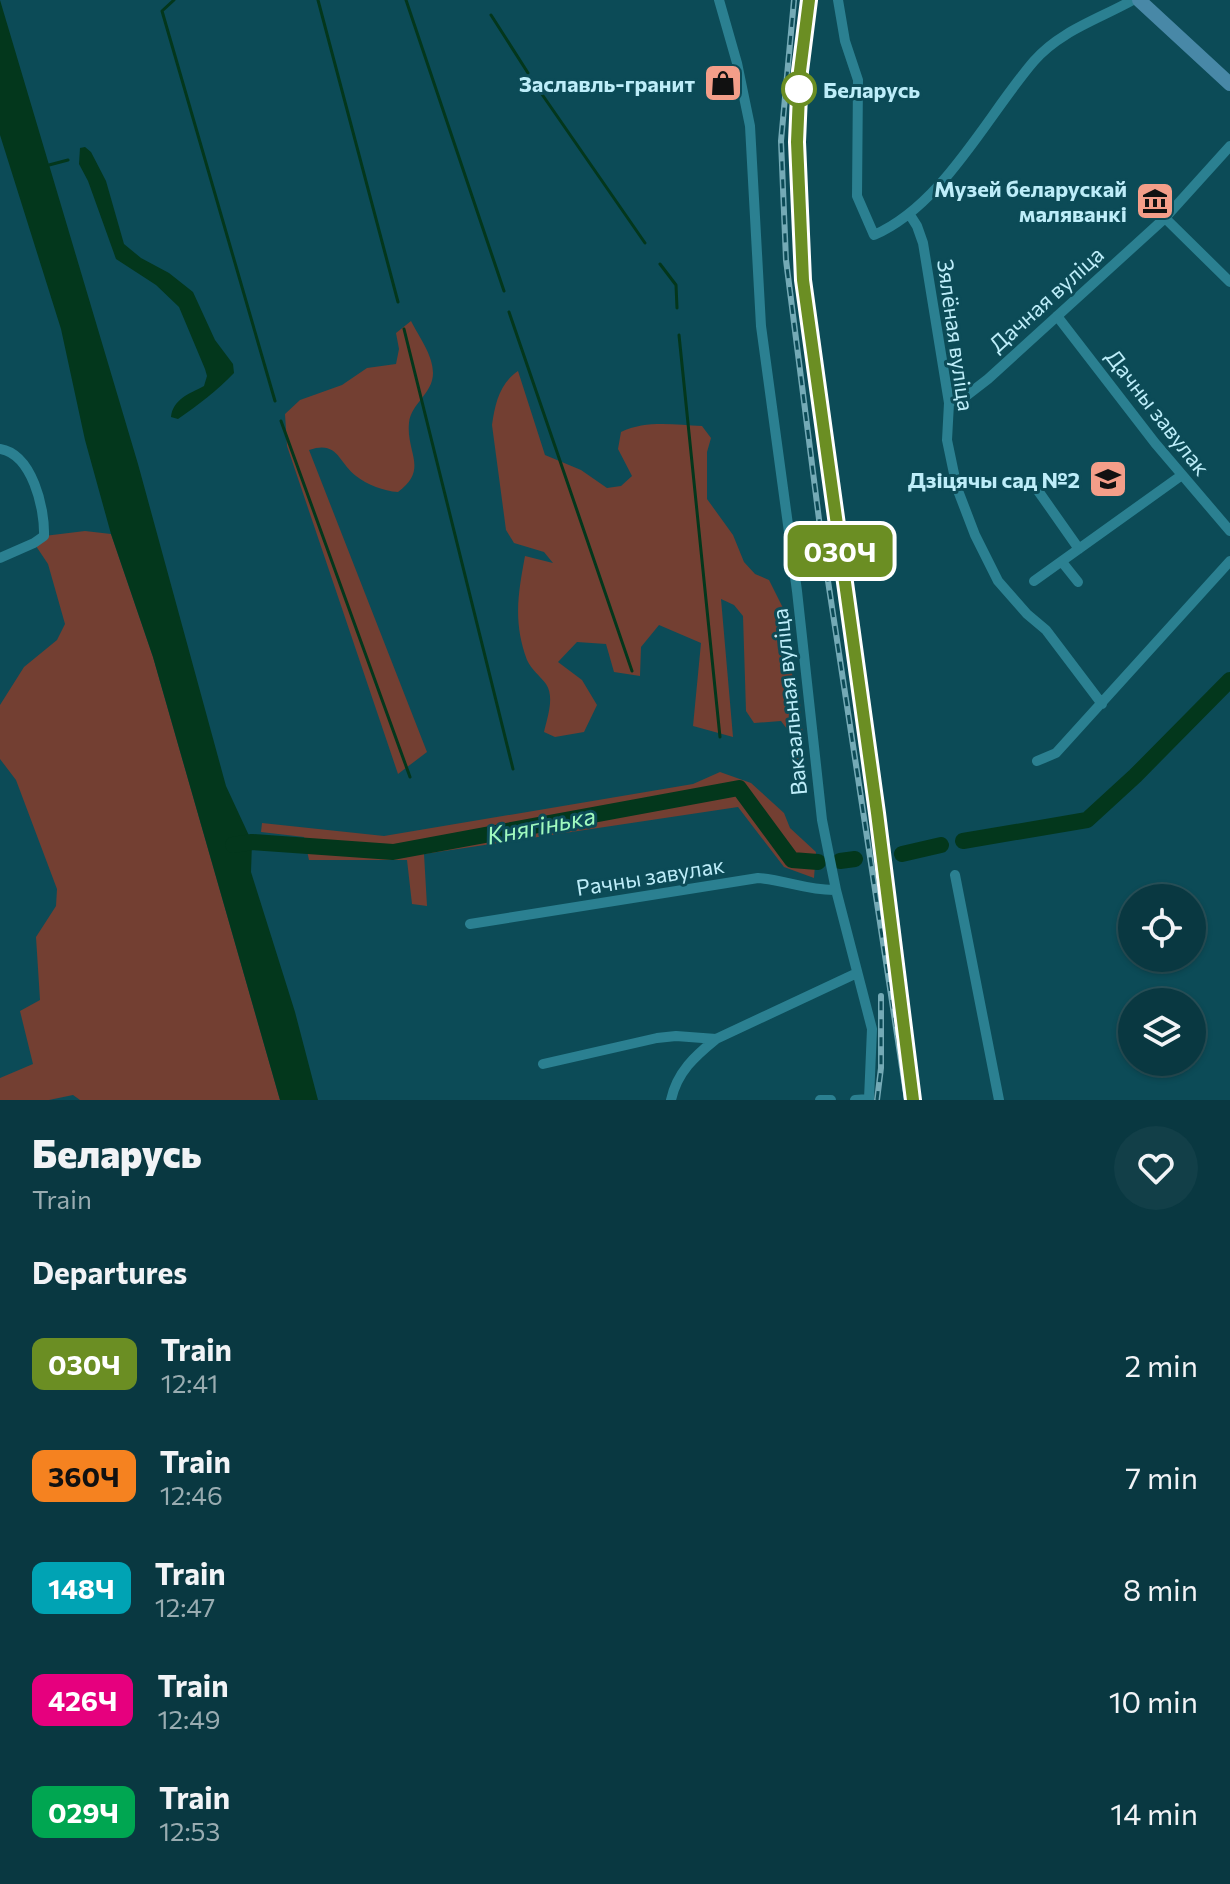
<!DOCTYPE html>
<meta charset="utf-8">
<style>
:root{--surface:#093841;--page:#123f48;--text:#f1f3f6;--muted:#99acb1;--line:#29525a}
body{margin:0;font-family:Commissioner,sans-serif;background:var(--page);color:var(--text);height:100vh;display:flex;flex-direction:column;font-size:30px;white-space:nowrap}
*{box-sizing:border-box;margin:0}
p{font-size:26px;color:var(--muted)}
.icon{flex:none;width:44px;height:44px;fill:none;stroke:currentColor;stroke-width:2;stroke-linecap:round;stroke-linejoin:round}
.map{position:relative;height:1100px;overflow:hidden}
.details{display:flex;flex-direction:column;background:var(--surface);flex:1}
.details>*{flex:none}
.badge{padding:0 16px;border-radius:12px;font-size:28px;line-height:52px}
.fabs{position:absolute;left:1118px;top:884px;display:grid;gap:16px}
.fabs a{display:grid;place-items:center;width:88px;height:88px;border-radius:50%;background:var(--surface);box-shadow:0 2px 6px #0004,0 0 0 2px var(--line);font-size:40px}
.map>.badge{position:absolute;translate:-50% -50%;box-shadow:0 0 0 4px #fff}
h2{padding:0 32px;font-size:30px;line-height:72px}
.round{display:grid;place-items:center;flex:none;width:84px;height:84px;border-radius:42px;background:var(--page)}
.headline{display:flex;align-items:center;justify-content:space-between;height:136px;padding:0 32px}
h1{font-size:38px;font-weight:800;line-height:60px}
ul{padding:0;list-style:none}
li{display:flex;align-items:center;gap:24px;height:112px;padding:0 32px}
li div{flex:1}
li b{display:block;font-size:30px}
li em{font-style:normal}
li .badge{min-width:88px;font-weight:700;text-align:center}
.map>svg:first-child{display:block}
.green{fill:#733f32}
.water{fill:#03371c}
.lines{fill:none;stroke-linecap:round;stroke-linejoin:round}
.stream{stroke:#03371c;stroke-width:3}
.river{stroke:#03371c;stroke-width:16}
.minor{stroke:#2b8091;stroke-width:10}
.secondary{stroke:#4888a7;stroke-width:14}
.rail-casing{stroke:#74aab6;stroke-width:6}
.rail{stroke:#0c4b57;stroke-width:3;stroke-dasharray:9;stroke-linecap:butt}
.line-casing{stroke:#fff;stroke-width:18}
.line{stroke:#6b8e23;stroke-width:12}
.stop-dot{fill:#fff;stroke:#6b8e23;stroke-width:4}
.labels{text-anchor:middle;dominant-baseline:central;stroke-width:6;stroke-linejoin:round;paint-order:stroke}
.poi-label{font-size:22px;font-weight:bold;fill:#bdedf9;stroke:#0c4b57;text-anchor:end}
.stop-label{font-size:22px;font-weight:bold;fill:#bdedf9;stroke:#0c4b57;text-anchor:start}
.street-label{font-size:22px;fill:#bdedf9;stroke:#0c4b57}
.water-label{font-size:24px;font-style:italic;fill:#a1fbbf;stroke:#0c4b57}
</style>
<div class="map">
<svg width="1230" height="1100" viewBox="0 0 1230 1100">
<rect width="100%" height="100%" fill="#0c4b57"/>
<path class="green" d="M 411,321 C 419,337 433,355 433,373 C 433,394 411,403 409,423 C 406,453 429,469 398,492 C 383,491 368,485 356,476 C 338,462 338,440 309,450 L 427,752 L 398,774 L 287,446 L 285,414 L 300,400 L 342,385 L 367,368 L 396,364 L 399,349 L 396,333 Z
M 518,371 L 545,455 L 581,470 L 607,488 L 621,486 L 632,476 L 618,449 L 621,432 C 646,420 675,425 702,426 L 711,438 L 707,452 L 707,499 L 733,535 L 744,562 L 755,574 L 769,580 L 785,612 L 789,642 L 785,657 L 799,691 L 805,762 L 793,763 L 790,733 L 781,721 L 754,723 L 746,711 L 743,616 L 734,605 L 721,599 L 733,737 L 693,726 L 701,643 L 659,625 L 641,647 L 640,676 L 614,672 L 606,644 L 577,642 L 558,662 L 582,680 L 597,705 L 584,732 L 555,737 L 544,732 C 547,718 555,697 546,684 C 540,676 531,669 527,660 C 513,622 518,594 525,556 L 553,563 L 544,552 L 514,543 L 506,530 L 492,425 C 495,403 500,383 518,371 Z
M 85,531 L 111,534 L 153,657 L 280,1100 L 80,1100 L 73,1095 L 49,1100 L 0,1100 L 0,1078 L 33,1064 L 20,1011 L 40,1000 L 36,937 L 56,906 L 57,889 L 16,780 L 0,759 L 0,705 L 24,667 L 57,640 L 65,624 L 48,564 L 34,543 L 44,536 Z
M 720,772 L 751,783 L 784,813 L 790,828 L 816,852 L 814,878 L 784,867 L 738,807 L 424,854 L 427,906 L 412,904 L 407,860 L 309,860 L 304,837 L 261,832 L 262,823 L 384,836 L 693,784 Z"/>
<path class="water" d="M 0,0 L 138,464 L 226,786 L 252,842 L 251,872 L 295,1012 L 318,1100 L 280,1100 L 153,657 L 111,534 L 85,440 L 61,329 L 0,135 Z
M 85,147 L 91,152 L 106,181 L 124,244 L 141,258 L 169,273 L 193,292 L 215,340 L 233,364 L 234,373 C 217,391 198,405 178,419 L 171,417 C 173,399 189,394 204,386 L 207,376 L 205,369 L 179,307 L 156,285 L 116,259 L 88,181 L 79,164 L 80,148 Z"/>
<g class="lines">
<path class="stream" d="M 174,0 L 162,11 L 275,401
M 318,0 L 398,302
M 406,0 L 504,291
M 491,15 L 528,73
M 539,90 L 645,243
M 49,165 L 68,160
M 660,264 L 676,285 L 677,308
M 509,312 L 632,671
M 404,329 L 513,769
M 679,335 L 720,737
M 281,421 L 410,777"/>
<path class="river" d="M 963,841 L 1087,820 L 1135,776 L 1230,680
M 233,845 L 252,842 L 393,852 L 739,788 L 792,860 L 818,862
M 902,854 L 941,845
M 840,861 L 855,859"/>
<path class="minor" d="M 719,0 L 737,63 L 750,126 L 761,326 L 797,591 L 822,820 L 836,890 L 872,1029 L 869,1099 L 855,1100
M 838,0 L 845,41 L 858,80 L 857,196 L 874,235 C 943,205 986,117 1034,61 C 1060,31 1099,19 1133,0
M 910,215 L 917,226 L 923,243 L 949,403 L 947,440 L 957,488 L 975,535 L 998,581 L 1027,614 L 1046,630 L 1102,704
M 1165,218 L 1230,282
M 1057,316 L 1155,443 L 1230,531
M 949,403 L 966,396 L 988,379 L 1165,218 L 1230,146
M 0,449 C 32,454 45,508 44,536 L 34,543 L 0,558
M 1034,485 L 1079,549
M 1062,562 L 1078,582
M 1034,581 L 1182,475
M 1037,761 L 1056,753 L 1230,561
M 955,875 L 999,1100
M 470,924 L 758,878 C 785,880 809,891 836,890
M 543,1064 L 657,1038 L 676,1036 L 716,1039 L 857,973
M 671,1100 C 677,1072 695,1056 716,1039
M 820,1100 L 831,1100"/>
<path class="secondary" d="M 1139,0 L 1230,84"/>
<g class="rail-casing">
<path id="rail" d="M 794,0 L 781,141 L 786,260 L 821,535 L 907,1100
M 810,0 C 794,110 796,217 807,328 L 886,886
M 877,1100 L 881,1068 L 881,996"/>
</g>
<use href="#rail" class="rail"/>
</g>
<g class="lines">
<g class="line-casing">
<path id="line" d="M 809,0 L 800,71 L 797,142 L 803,280 L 877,813 L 913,1100"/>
</g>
<use href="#line" class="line"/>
</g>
<defs>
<g id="shop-square" transform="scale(2)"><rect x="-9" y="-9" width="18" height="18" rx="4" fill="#f49e89" stroke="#0c4b57"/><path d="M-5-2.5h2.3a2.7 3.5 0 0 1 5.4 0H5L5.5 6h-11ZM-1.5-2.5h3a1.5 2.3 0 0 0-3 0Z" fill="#111"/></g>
<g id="museum-square" transform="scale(2)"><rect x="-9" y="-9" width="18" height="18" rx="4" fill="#f49e89" stroke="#0c4b57"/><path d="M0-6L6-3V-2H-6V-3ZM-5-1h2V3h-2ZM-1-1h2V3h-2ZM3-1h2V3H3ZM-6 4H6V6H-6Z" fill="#111"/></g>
<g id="school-square" transform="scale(2)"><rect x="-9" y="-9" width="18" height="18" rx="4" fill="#f49e89" stroke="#0c4b57"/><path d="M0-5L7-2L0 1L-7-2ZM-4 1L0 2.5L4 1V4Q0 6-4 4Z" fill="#111"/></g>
</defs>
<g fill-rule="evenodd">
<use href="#shop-square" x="723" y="83"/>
<use href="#museum-square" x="1155" y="201"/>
<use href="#school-square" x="1108" y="479"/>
</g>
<circle class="stop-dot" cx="799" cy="89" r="16"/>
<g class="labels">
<g class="poi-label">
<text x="695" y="83">Заславль-гранит</text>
<text x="1127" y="188">Музей беларускай<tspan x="1127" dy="25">маляванкі</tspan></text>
<text x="1080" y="479">Дзіцячы сад №2</text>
</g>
<g class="stop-label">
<text x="823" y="89">Беларусь</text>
</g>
<g class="street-label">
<text transform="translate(1046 299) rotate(-42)">Дачная вуліца</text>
<text transform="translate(956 335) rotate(82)">Зялёная вуліца</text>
<text transform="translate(1158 412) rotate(52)">Дачны завулак</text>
<text transform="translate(789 702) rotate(-96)">Вакзальная вуліца</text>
<text transform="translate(650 876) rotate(-9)">Рачны завулак</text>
</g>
<g class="water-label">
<text transform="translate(541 825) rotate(-11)">Княгінька</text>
</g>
</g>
</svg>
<div class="fabs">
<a><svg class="icon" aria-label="locate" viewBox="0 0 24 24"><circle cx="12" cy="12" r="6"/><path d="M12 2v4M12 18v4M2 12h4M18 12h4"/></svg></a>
<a><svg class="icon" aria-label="layers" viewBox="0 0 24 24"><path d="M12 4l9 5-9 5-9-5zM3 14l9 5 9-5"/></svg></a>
</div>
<b class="badge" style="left:840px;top:551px;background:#6b8e23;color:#fff">030Ч</b>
</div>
<section class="details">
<div class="headline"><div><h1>Беларусь</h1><p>Train</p></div><a class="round"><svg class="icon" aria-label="heart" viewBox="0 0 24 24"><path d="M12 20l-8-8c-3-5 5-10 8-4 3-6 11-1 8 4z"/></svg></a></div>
<h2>Departures</h2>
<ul>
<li><span class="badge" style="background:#6b8e23;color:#fff">030Ч</span><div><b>Train</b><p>12:41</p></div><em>2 min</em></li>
<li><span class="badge" style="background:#f58220;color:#111">360Ч</span><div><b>Train</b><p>12:46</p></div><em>7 min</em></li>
<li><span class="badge" style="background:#00a3b4;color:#fff">148Ч</span><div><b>Train</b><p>12:47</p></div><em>8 min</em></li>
<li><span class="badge" style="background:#e6007e;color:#fff">426Ч</span><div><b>Train</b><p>12:49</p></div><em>10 min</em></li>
<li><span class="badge" style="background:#00a651;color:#fff">029Ч</span><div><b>Train</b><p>12:53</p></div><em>14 min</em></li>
</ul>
</section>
